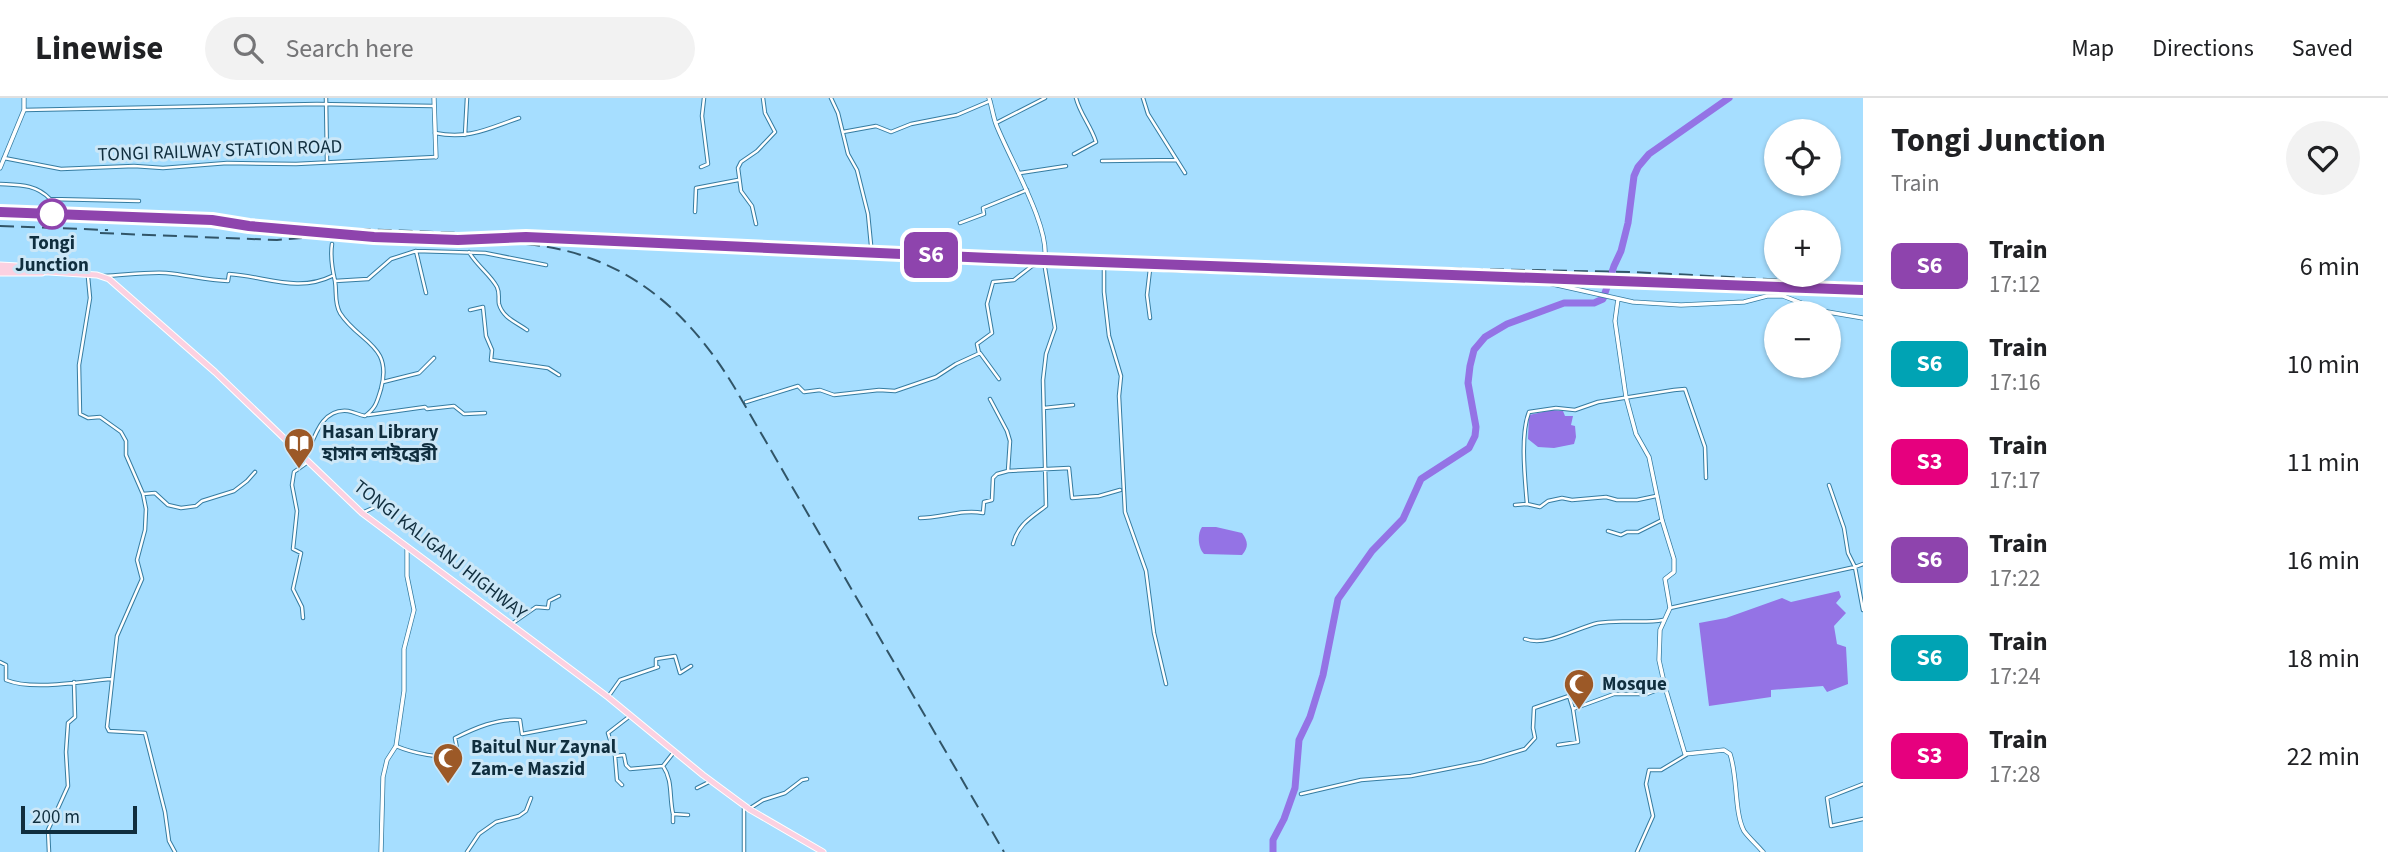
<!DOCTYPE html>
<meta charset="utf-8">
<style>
:root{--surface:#fff;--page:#f2f2f2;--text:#202124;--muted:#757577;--line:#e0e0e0}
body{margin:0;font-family:"Source Sans 3","Noto Sans Bengali",sans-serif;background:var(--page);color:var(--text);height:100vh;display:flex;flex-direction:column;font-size:26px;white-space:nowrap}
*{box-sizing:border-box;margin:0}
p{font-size:23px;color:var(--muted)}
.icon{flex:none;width:38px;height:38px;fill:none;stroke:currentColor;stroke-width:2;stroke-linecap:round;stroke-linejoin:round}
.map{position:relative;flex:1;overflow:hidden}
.details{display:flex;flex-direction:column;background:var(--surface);width:525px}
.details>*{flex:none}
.badge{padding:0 14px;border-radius:10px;font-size:24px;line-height:46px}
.tools{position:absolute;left:1764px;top:21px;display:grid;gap:14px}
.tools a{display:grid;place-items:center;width:77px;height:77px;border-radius:50%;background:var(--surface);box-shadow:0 2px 5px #0004;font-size:35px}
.scale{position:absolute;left:21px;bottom:18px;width:116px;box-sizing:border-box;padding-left:7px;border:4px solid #102e3e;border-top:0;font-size:19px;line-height:24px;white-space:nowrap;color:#102e3e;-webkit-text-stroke:5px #cce7f7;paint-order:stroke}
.map>.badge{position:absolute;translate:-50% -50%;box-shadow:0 0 0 4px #fff}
.round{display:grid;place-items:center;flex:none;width:74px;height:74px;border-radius:37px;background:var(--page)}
.overview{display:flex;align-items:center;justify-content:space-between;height:119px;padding:0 28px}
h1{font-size:33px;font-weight:700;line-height:52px}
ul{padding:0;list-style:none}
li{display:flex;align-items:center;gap:21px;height:98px;padding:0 28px}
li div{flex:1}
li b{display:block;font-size:26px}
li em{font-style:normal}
li .badge{min-width:77px;font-weight:700;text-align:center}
header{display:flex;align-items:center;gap:42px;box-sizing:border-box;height:98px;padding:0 35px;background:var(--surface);border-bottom:2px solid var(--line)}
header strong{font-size:33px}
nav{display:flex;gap:38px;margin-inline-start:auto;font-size:24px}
.search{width:490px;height:63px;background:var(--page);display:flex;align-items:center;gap:18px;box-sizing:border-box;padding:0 24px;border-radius:38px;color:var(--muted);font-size:26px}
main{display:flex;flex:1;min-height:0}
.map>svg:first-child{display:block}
.water{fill:#9473e5}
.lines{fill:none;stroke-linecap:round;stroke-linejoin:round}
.river{stroke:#9473e5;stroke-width:7}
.minor-casing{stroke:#357ca1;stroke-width:4.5}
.tertiary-casing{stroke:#357ca1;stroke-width:5}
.primary-casing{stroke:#fff;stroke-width:7}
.minor{stroke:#fff;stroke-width:2.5}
.tertiary{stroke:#fff;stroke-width:3.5}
.primary{stroke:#fcd1e1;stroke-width:5}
.rail{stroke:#315568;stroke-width:2;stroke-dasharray:14 7;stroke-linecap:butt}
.line-casing{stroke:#fff;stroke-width:16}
.line{stroke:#8e44ad;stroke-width:10}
.stop-dot{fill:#fff;stroke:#8e44ad;stroke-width:3.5}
.labels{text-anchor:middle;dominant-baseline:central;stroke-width:6;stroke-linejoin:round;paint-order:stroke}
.street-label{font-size:19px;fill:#102e3e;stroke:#cce7f7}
.stop-label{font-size:19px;font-weight:bold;fill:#102e3e;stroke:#cce7f7}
.poi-label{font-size:19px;font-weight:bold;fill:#102e3e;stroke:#cce7f7;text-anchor:start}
</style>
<header>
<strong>Linewise</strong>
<div class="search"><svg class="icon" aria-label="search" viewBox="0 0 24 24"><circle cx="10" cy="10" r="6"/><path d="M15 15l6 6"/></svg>Search here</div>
<nav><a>Map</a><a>Directions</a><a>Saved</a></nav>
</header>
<main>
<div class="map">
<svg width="1863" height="754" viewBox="0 0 1863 754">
<rect width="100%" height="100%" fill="#a6deff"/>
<path class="water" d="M 1552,312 L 1563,313 L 1565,318 L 1573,318 L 1571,327 L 1575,328 L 1576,339 L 1574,346 L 1554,350 L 1538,349 L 1528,341 L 1529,317 Z
M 1202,429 L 1216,429 L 1242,435 C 1248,443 1249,449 1242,457 L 1204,456 C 1198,450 1197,436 1202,429 Z
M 1839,493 L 1841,499 L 1836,505 L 1846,515 L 1834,528 L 1837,546 L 1846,549 L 1848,586 L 1827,594 L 1823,588 L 1771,592 L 1771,599 L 1709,608 L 1699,525 L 1726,520 L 1782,500 L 1791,504 Z"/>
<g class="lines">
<path class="river" d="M 1273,754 L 1273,742 L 1284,721 L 1295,690 L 1299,642 L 1310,619 L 1323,577 L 1338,501 L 1372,453 L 1403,421 L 1421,381 L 1469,350 L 1475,338 L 1476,329 L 1468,285 L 1470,268 L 1474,252 L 1485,239 L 1507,226 L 1564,205 L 1594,205 L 1603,201 L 1614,168 L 1621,153 L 1628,125 L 1634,78 L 1638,69 L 1649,56 L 1729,0"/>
<g class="minor-casing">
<path id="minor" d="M 326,0 L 327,63
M 831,0 L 838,15 L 848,56 L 857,72 L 868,116 L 871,147
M 1143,0 L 1148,16 L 1185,75
M 24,12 L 317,6 L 433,8
M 996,25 L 1045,0
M 843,34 L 876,28 L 891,34 L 911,26 L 957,17 L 990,3
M 435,35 C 469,42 489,30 519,20
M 465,37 L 467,0
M 1074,56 L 1096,44 C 1091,28 1080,16 1076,0
M 4,60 L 61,71 L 134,68 L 163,70 L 227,65 L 296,66 L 436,59
M 1102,63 L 1177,62
M 701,69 L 708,66 L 702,18 L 704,0
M 1020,75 L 1066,68
M 0,86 C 19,87 36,86 50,101 L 139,103
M 695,114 L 696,90 L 738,82
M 960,125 L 984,116 L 983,110 L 1027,92
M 756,126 L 752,108 L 741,93 L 738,70 L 741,64 L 757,53 L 775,34 L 765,15 L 763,0
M 416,153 L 426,195
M 469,154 C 477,168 490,176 497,189 C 500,195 498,200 499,206 C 503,220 516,224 527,232
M 1104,168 L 1104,194 L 1109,238 L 1121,278 L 1119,298 L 1125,414 L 1146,473 L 1154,535 L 1166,586
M 1150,171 L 1147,197 L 1150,220
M 104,178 C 125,177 146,174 166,175 C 187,177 207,182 228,183 L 229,176 C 264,178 298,195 332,178
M 88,179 L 90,200 L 79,267 L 80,316 L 88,320 L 100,319 L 121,334 L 126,343 L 126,357 L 143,396 L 146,411 L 145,432 L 137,462 L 142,481 L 117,538 L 107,629 L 109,633 L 145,635 L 165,714 L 169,743 L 175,754
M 335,183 L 368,181 L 391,161 L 416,153 L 485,155 L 546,167
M 470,212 L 483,209 L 486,238 L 492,252 L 491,262 L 548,270 L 559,277
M 979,255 L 977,246 L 992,235 L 987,206 L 993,184 L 1014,182 L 1032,168 L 1044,164 L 1055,230 L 1046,256 L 1043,282 L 1046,408 C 1032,419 1018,426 1013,446
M 383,284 L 419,275 L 434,260
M 990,301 L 1007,333 L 1010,343 L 1008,373 L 1069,370 L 1072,400 L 1099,398 L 1120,392
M 746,304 L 798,288 L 804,294 L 820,292 L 834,297 L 879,292 L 895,293 L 936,279 L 956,266 L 980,255 L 999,281
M 1044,310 L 1073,307
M 368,317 L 425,309 L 427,311 L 454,308 L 464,316 L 485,315
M 305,361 C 314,342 320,310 348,313 C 354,314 359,317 365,318 C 376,310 377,304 381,291 C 393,246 359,245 340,215 C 334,204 337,195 335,183 C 332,170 330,159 332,146
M 1829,387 L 1844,430 L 1848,455 L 1855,469 L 1863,466
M 143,396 L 155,395 L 168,407 L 181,410 L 196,408 L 202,403 L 234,393 L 247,383 L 255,374
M 1527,406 C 1525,381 1520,337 1529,314 L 1556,310 L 1575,312 L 1598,304 L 1674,292 L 1685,291 L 1705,349 L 1706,380
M 1515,407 L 1527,406 L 1540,409 L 1548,403 L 1562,400 L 1572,402 L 1606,399 L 1617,402 L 1637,402 L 1656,398
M 362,415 L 386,404
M 920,420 C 941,420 962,411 983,415 L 984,404 L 992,402 L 993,380 L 997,376 L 1008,373
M 1608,433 L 1621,437 L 1627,434 L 1638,434 L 1662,422
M 1670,510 L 1855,469 L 1863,512
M 303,520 L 302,509 L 293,491 L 301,455 L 293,451 L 297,413 L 292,387 L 294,374 L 308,364
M 513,525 L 536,509 L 548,510 L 549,503 L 559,498
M 1525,541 C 1547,549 1576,530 1598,525 C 1620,521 1642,526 1663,522
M 0,564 L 6,567 L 6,582 C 33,593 82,583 112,581
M 656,569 L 656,561 L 675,558 L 680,575 L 691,568
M 608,599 L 620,582 L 658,569
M 1558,647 L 1578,644 L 1573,611
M 396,648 C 410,654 445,663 458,656 L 455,640 C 475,630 498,620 520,622 L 522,636 L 585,624
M 615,658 L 624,657 L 626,667 L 630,671 L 663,668 L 674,654
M 663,668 C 673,683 669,698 673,716 L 688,717
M 1863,686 L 1827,700 L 1831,728 L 1863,721
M 622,687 L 617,682 L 615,658 L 608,635 L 630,618
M 697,690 L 711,683
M 1301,696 L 1361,682 L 1411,678 L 1482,664 L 1525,651 L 1535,640 L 1533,630 L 1534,610 L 1569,598 L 1573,611 L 1614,596 L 1647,596 L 1665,589
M 749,711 L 763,702 L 785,695 L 802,682 L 807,681
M 673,717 L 673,724
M 49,754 L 48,732 L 68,688 L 66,654 L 68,625 L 75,619 L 74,584
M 467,754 L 479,736 L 496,724 L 519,718 L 526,713 L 531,700
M 744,754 L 744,710
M 1637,754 L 1653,718 L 1646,686 L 1649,672 L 1661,672 L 1686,657"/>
</g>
<g class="tertiary-casing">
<path id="tertiary" d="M 434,0 L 436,59
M 989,0 C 992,9 993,18 996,26 C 1008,58 1053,133 1044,164 L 1150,171 L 1548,185 L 1633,204 L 1681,207 L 1744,204 L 1767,198 L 1783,198 L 1822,213 L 1863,220
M 0,70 L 24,12 L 24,0
M 1618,201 L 1615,223 L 1626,299 L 1636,336 L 1649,359 L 1662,422 L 1674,461 L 1674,474 L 1665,481 L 1670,510 L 1660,532 L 1659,562 L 1665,589 L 1685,656 L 1724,652 L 1730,656 C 1738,679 1734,714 1744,733 C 1749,740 1757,747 1763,754
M 381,754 L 383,679 L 387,662 L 396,648 L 404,593 L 404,551 L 414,512 L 407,478 L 407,450"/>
</g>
<g class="primary-casing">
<path id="primary" d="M 0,167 L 36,169
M 0,171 L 97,177 L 109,181 L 215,274 L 362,415 L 608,599 L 703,677 L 749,711 L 823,754
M 0,175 L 42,175"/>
</g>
<use href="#minor" class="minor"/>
<use href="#tertiary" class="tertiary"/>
<use href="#primary" class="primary"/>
<path class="rail" d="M 0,117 L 1309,168 L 1634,174 L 1863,186
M 0,128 L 108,132
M 100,135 L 277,142 L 302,140
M 526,146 C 623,155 688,211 736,292 L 1004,754"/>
</g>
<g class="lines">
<g class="line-casing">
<path id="line" d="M 0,114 L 212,122 L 249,128 L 374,139 L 458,142 L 526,139 L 990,160 L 1863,192"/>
</g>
<use href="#line" class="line"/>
</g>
<defs>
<g id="library-pin" transform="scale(1.575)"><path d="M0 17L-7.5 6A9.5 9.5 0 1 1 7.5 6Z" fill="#9c5927" stroke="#cce7f7"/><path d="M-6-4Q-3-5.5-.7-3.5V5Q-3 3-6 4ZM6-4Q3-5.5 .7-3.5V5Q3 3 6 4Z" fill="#fff"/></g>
<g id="mosque-pin" transform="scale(1.575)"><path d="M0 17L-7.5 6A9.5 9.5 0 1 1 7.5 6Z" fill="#9c5927" stroke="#cce7f7"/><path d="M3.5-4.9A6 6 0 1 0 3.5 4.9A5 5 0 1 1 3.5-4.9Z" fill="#fff"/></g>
</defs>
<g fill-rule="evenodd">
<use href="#library-pin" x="299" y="345"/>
<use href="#mosque-pin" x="1579" y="586"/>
<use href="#mosque-pin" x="448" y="660"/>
</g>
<circle class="stop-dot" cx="52" cy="116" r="14"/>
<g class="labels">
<g class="street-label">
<text transform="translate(220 53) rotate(-2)">TONGI RAILWAY STATION ROAD</text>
<text transform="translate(440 452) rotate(38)">TONGI KALIGANJ HIGHWAY</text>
</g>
<g class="stop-label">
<text x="52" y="145">Tongi<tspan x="52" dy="22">Junction</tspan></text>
</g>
<g class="poi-label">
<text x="322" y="334">Hasan Library<tspan x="322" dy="22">হাসান লাইব্রেরী</tspan></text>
<text x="1602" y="586">Mosque</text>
<text x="471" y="649">Baitul Nur Zaynal<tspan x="471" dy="22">Zam-e Maszid</tspan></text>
</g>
</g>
</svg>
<div class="tools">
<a><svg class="icon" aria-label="locate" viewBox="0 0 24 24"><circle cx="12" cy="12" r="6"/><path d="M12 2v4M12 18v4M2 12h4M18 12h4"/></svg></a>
<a>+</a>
<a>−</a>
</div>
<div class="scale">200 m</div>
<b class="badge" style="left:931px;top:157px;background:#8e44ad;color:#fff">S6</b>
</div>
<section class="details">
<div class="overview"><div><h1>Tongi Junction</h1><p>Train</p></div><a class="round"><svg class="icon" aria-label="heart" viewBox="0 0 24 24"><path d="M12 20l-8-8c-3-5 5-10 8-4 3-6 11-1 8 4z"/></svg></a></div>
<ul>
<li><span class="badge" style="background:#8e44ad;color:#fff">S6</span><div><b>Train</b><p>17:12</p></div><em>6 min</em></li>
<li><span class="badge" style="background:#00a3b4;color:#fff">S6</span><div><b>Train</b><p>17:16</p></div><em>10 min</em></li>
<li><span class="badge" style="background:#e6007e;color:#fff">S3</span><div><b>Train</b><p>17:17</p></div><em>11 min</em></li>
<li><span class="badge" style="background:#8e44ad;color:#fff">S6</span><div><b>Train</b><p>17:22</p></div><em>16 min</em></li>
<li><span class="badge" style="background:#00a3b4;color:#fff">S6</span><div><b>Train</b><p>17:24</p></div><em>18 min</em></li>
<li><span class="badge" style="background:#e6007e;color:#fff">S3</span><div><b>Train</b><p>17:28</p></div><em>22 min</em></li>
</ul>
</section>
</main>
